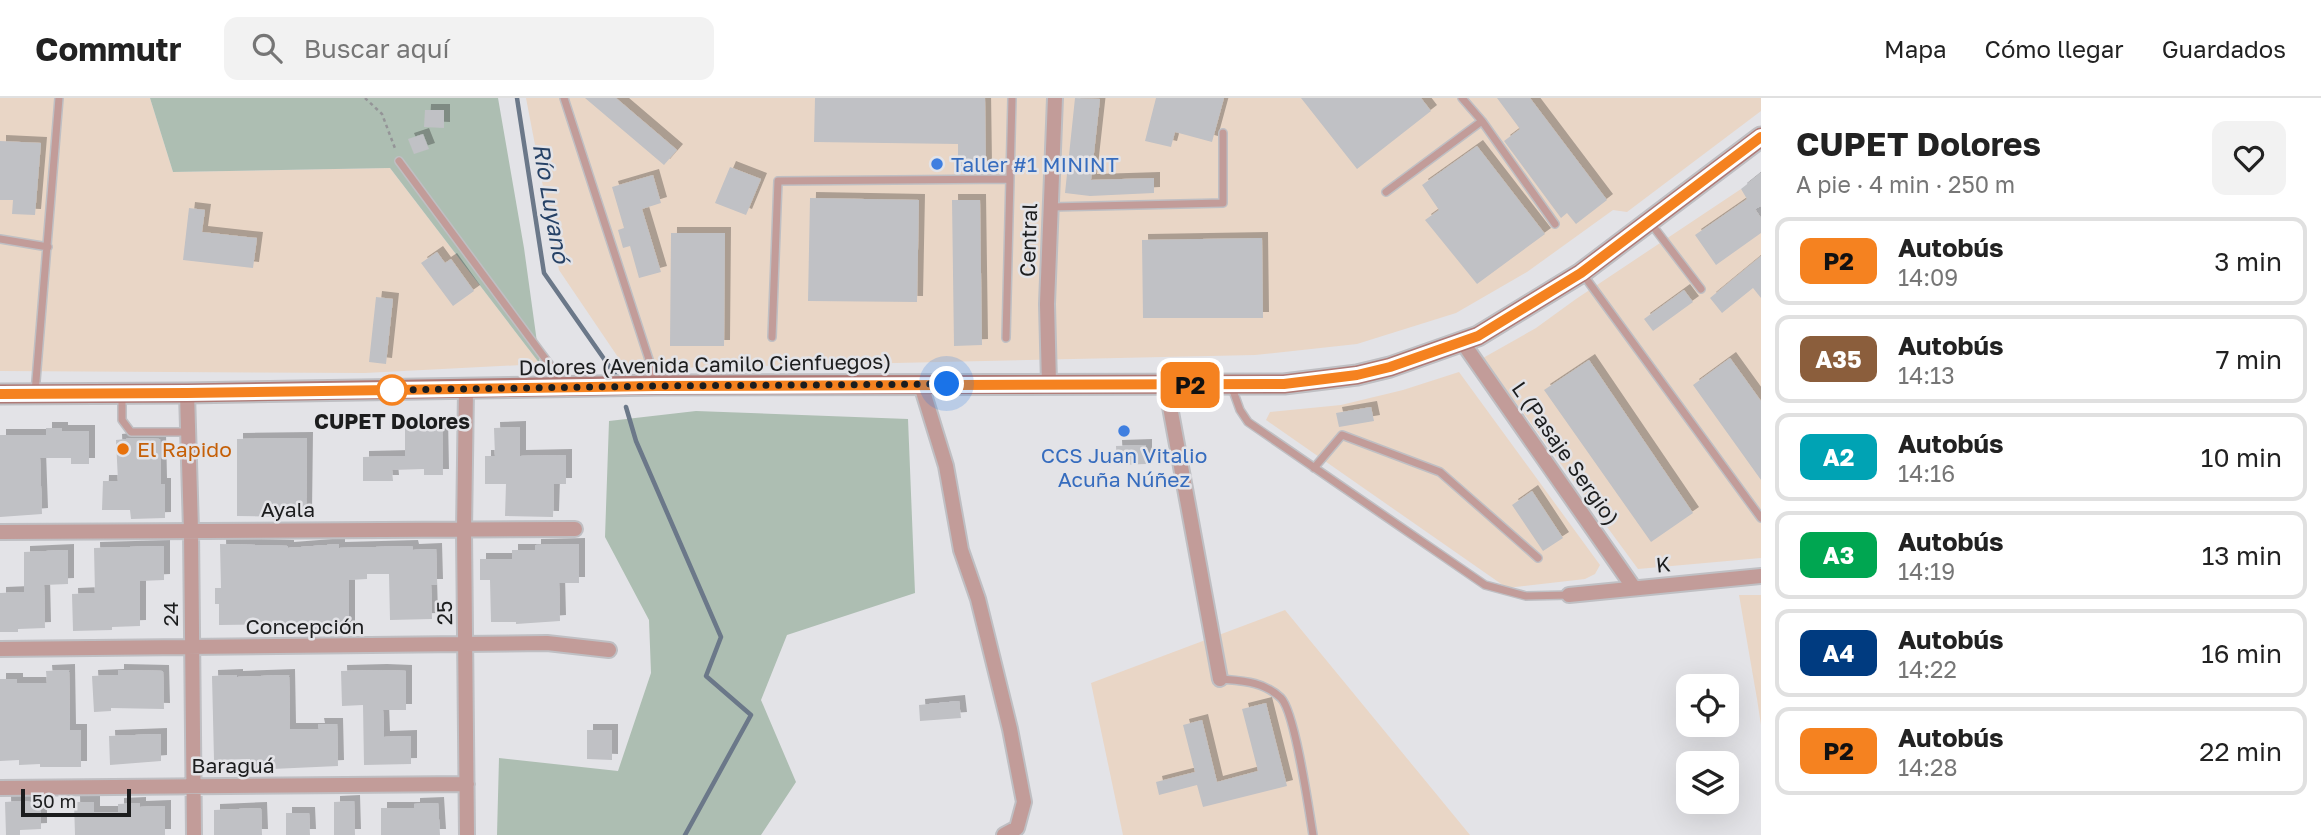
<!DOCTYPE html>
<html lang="es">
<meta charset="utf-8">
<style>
:root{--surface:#fff;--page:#f2f2f2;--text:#222;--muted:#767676;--line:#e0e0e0}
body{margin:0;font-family:"Golos Text",sans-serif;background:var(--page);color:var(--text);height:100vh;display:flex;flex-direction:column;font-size:26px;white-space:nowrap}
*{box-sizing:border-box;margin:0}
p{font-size:23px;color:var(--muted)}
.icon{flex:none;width:38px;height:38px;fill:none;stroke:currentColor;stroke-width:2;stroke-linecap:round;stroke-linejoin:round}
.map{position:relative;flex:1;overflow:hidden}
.panel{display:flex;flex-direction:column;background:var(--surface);width:560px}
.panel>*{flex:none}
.badge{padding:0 14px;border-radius:10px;font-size:24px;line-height:46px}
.tools{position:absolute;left:1676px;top:576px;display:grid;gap:14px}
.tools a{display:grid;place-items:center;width:63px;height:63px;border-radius:14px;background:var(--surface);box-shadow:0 7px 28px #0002;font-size:35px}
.scale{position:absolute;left:21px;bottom:18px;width:110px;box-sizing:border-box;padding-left:7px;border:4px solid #1c1d1e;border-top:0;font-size:19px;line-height:24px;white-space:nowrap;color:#1c1d1e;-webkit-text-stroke:5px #e3e3e7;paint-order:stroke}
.you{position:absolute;width:35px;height:35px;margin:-18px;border:5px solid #fff;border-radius:50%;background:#1a73e8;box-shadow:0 0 0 10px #1a73e833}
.map>.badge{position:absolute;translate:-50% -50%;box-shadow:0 0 0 4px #fff}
.round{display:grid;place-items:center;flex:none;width:74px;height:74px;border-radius:14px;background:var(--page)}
.headline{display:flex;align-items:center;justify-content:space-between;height:119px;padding:0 35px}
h1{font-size:33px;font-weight:700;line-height:52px}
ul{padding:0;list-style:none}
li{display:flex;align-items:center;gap:21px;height:88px;margin:0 14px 10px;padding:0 21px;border:4px solid var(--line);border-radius:14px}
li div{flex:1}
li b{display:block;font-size:26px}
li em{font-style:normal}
li .badge{min-width:77px;font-weight:700;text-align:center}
header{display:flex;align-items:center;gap:42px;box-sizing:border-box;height:98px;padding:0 35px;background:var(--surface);border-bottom:2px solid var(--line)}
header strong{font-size:33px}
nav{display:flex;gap:38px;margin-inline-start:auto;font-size:24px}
.search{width:490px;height:63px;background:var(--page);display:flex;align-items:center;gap:18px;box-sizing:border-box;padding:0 24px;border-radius:14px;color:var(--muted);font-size:26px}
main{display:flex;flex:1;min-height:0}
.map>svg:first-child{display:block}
.industrial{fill:#e9d6c6}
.green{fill:#adbeb2}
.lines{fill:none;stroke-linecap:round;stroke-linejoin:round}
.stream{stroke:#6b7889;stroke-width:4.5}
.building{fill:#c0c1c5;filter:url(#shadow)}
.service-casing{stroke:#bfbfc3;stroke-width:10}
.minor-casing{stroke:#bfbfc3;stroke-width:18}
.secondary-casing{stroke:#bfbfc3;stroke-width:23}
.path{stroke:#949497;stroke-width:2.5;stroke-dasharray:3.5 3.5;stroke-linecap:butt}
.service{stroke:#c29c99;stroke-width:7}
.minor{stroke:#c29c99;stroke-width:14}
.secondary{stroke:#af7975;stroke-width:19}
.line-casing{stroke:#fff;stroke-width:16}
.line{stroke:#f58220;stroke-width:10}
.walk{stroke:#1c1d1e;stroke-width:7;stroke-dasharray:0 12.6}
.shop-dot{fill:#3f7fe0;stroke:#e3e3e7;stroke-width:2.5}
.stop-dot{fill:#fff;stroke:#f58220;stroke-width:3.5}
.food-dot{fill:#e8710a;stroke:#e3e3e7;stroke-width:2.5}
.labels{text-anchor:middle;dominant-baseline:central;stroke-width:5;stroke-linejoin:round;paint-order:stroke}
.shop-label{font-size:21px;fill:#366cbe;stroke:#e3e3e7;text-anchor:start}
.street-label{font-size:21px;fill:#1c1d1e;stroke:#e3e3e7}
.stop-label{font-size:21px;font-weight:bold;fill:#1c1d1e;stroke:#e3e3e7}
.food-label{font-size:21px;fill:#c56008;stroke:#e3e3e7;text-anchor:start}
.water-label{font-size:23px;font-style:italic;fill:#274266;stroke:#e3e3e7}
</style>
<header>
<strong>Commutr</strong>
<div class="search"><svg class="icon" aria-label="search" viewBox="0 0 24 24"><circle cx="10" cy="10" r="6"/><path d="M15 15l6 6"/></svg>Buscar aquí</div>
<nav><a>Mapa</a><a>Cómo llegar</a><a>Guardados</a></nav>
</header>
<main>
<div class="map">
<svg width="1761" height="737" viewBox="0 0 1761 737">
<defs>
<filter id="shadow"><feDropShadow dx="6" dy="-6" stdDeviation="0" flood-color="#0004"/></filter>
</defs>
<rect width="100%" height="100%" fill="#e3e3e7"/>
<path class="industrial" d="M 0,0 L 150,0 L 173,74 L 390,70 L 540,266 L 365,275 L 0,273 Z
M 526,0 L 1761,0 L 1761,13 L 1627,114 L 1613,112 L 1527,174 L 1456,215 L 1357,246 L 1255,257 L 626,271 L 559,172 Z
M 1741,91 L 1761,120 L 1761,460 L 1638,471 L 1483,260 L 1536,230 L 1576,201 Z
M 1459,274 L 1600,467 L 1595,476 L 1585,481 L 1507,490 L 1266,322 L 1270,314 L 1341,307 L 1403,292 Z
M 1739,497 L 1761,497 L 1761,627 L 1757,601 Z
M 1285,512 L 1470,737 L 1123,737 L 1091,585 Z"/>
<path class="green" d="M 150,0 L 498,0 L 524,150 L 540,266 L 390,70 L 173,74 Z
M 696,313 L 908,321 L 915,495 L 787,537 L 761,602 L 796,684 L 761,737 L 497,737 L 499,660 L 618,673 L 651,575 L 649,522 L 605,439 L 609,323 Z"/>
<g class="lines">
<path class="stream" d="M 517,0 L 544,175 L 616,278
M 626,309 L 636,343 L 721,539 L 706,578 L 751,617 L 685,737"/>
</g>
<path class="building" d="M 585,0 L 616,0 L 677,52 L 664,67 Z
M 815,0 L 985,0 L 986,73 L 958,74 L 958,46 L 814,44 Z
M 1075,0 L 1100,1 L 1091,82 L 1154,80 L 1154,95 L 1090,98 L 1065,95 Z
M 1156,0 L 1224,0 L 1212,44 L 1175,34 L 1171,49 L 1145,43 Z
M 1301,0 L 1421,0 L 1431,13 L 1357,71 Z
M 1497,0 L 1530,0 L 1607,102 L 1576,126 L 1567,115 L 1561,120 L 1504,43 L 1520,31 Z
M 425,12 L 444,12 L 444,30 L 424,29 Z
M 423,36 L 429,51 L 414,56 L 408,41 Z
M 0,43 L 41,45 L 35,117 L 12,116 L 13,102 L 0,102 Z
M 1477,48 L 1545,136 L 1477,186 L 1425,122 L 1439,112 L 1422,87 Z
M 730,69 L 761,81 L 746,117 L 715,105 Z
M 1761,75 L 1761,108 L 1755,111 L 1761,120 L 1761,135 L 1716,167 L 1695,137 L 1747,101 L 1741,91 Z
M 653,77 L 661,105 L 642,111 L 661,174 L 639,180 L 630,148 L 623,150 L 618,132 L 624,130 L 612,89 Z
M 810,100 L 919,102 L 917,204 L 808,203 Z
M 952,102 L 980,102 L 982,247 L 954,248 Z
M 189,110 L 205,112 L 202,134 L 257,140 L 253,170 L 183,162 Z
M 671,135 L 725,135 L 724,248 L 670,248 Z
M 1262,140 L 1263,220 L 1143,220 L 1142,142 Z
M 437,154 L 445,165 L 451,161 L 474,193 L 453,208 L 421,165 Z
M 1761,158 L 1761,200 L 1753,190 L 1722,215 L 1710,200 Z
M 1684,192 L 1693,204 L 1653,233 L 1644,221 Z
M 376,199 L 393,201 L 386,266 L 369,264 Z
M 1730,260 L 1761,303 L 1761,382 L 1693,287 Z
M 1589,262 L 1693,415 L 1651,444 L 1544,292 Z
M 1371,309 L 1374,323 L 1339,329 L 1336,315 Z
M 405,326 L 442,326 L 443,377 L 424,377 L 424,371 L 392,372 L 393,383 L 363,383 L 363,359 L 405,358 Z
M 520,329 L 520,358 L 566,357 L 566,386 L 554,386 L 553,419 L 505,418 L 506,386 L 485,386 L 485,358 L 495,358 L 494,330 Z
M 46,330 L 62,330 L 62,333 L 89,333 L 89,366 L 71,366 L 71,360 L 40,360 L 42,416 L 0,419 L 0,337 L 46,337 Z
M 135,340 L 160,341 L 161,386 L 165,386 L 165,420 L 131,421 L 130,412 L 102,412 L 103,383 L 118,383 L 116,342 Z
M 307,340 L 306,419 L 237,418 L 237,341 Z
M 1146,347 L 1146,366 L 1117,367 L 1116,348 Z
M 1532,393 L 1563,440 L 1543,453 L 1512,407 Z
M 220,446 L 288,448 L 288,450 L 339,446 L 339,450 L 412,448 L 413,452 L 436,451 L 437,487 L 431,487 L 432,521 L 390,522 L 389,476 L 367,476 L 367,481 L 349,482 L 349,533 L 301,531 L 301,526 L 219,527 L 219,506 L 215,506 L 215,490 L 221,490 Z
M 579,446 L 579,485 L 559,485 L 560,523 L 516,526 L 516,524 L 491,524 L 490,482 L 480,482 L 480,461 L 512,461 L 512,452 L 535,452 L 535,447 Z
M 164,448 L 164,482 L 140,483 L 140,528 L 112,529 L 112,532 L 73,533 L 72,496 L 95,495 L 94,450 Z
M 68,452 L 68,486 L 44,487 L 45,530 L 18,531 L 18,534 L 0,534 L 0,495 L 24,494 L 24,454 Z
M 69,572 L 70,632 L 81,632 L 81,669 L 40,669 L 40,666 L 19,667 L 19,662 L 0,663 L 0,581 L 17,581 L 17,585 L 47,585 L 46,573 Z
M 118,572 L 163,573 L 164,611 L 111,610 L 111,613 L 94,614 L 92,578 L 118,577 Z
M 381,572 L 406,573 L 406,612 L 383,612 L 384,639 L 411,638 L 411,666 L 364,667 L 363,607 L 342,608 L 341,573 Z
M 237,577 L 237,579 L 289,577 L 290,631 L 319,631 L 318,626 L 337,626 L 338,668 L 250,672 L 250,661 L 214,662 L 212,578 Z
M 959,603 L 961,620 L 920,623 L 919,607 Z
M 1266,605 L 1287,688 L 1203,709 L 1197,687 L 1159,697 L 1156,684 L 1195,674 L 1183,627 L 1202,622 L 1217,684 L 1258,673 L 1242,611 Z
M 587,632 L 612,632 L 612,662 L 587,661 Z
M 161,636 L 161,663 L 110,667 L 109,638 Z
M 20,703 L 41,705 L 41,731 L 20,732 L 20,737 L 6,737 L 5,704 Z
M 354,703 L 355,737 L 334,737 L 334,704 Z
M 74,704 L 94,704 L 94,714 L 118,714 L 118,706 L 140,705 L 140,709 L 165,708 L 165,737 L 75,737 Z
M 438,705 L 440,737 L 381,737 L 381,710 L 414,710 L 414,706 Z
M 261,710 L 262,737 L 214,737 L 214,712 Z
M 286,715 L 309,715 L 310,737 L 286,737 Z"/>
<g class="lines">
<g class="service-casing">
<path id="service" d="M 564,0 L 656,283
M 1462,0 L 1482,23 L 1555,126
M 399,63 L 564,286
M 1386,94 L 1482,23
M 1051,109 L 1223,105 L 1223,35
M 1649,123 L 1701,191
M 0,141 L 48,149
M 1582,175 L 1761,420
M 772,239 L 778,83 L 1010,81
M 1006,240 L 1012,0
M 1231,287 L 1240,312 L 1248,324 L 1485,487 L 1526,498 L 1569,497
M 35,295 L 59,0
M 122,296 L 122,322 L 131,334 L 188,334
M 1314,370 L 1342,337 L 1440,374 L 1538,460
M 1220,581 C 1242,583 1263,583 1281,600 C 1295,614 1309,712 1313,737"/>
</g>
<g class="minor-casing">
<path id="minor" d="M 1463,245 L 1634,490
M 1049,286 L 1047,206 L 1055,0
M 921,287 L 946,368 L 961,452 L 978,501 L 1010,631 L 1024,704 L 1017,730 L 1004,737
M 1166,287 L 1220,581
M 466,292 L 464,433 L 467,737
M 187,295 L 191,432 L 194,737
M 0,434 L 575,431
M 1569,497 L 1761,478
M 0,551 L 547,545 L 609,552
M 0,690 L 467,686"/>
</g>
<g class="secondary-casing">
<path id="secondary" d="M 0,296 L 187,295 L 657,287 L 1284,286 L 1357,277 L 1390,269 L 1478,238 L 1581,175 L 1761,39"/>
</g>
<path class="path" d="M 365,0 L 382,16 L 396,53"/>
<use href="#service" class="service"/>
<use href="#minor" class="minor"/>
<use href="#secondary" class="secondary"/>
</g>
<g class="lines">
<g class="line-casing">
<path id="line" d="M 0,296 L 187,295 L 657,288 L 1284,286 L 1357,277 L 1390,269 L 1478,238 L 1581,175 L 1761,39"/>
</g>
<use href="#line" class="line"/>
<path class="walk" d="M 392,292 L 390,292 L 657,288 L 947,286"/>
</g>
<g class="shop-dot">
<circle cx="937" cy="66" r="7"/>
<circle cx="1124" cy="333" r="7"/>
</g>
<circle class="stop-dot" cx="392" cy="292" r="14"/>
<circle class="food-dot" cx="123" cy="351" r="7"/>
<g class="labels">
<g class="shop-label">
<text x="951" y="66">Taller #1 MININT</text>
<text x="1124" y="357" text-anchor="middle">CCS Juan Vitalio<tspan x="1124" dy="24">Acuña Núñez</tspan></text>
</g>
<g class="street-label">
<text transform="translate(1028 142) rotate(-88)">Central</text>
<text transform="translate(705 266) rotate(-1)">Dolores (Avenida Camilo Cienfuegos)</text>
<text transform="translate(1566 355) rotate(55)">L (Pasaje Sergio)</text>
<text x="288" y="411">Ayala</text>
<text transform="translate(1663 466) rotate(-6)">K</text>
<text transform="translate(444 515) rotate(-91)">25</text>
<text transform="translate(170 516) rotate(-90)">24</text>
<text x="305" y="528">Concepción</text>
<text x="233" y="667">Baraguá</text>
</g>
<g class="stop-label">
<text x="392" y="323">CUPET Dolores</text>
</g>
<g class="food-label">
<text x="137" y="351">El Rapido</text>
</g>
<g class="water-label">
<text transform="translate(552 105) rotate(80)">Río Luyanó</text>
</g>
</g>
</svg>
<div class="tools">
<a><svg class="icon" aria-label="locate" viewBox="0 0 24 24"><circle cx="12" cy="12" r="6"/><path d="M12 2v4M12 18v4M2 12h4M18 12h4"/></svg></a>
<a><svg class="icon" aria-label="layers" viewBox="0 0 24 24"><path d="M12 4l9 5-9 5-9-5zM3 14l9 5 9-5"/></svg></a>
</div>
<div class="scale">50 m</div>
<div class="you" style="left:947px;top:286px"></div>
<b class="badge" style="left:1190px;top:287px;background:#f58220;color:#111">P2</b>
</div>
<section class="panel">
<div class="headline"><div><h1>CUPET Dolores</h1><p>A pie · 4 min · 250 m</p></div><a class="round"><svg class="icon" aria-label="heart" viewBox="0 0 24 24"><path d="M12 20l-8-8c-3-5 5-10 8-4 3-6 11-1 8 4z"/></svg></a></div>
<ul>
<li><span class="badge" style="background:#f58220;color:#111">P2</span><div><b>Autobús</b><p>14:09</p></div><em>3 min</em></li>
<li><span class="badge" style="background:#8b5e3c;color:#fff">A35</span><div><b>Autobús</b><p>14:13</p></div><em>7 min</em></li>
<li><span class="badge" style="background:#00a3b4;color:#fff">A2</span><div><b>Autobús</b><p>14:16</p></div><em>10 min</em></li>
<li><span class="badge" style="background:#00a651;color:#fff">A3</span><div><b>Autobús</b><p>14:19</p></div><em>13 min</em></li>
<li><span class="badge" style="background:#003b80;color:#fff">A4</span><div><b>Autobús</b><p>14:22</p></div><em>16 min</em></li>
<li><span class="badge" style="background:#f58220;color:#111">P2</span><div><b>Autobús</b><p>14:28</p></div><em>22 min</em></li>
</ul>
</section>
</main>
